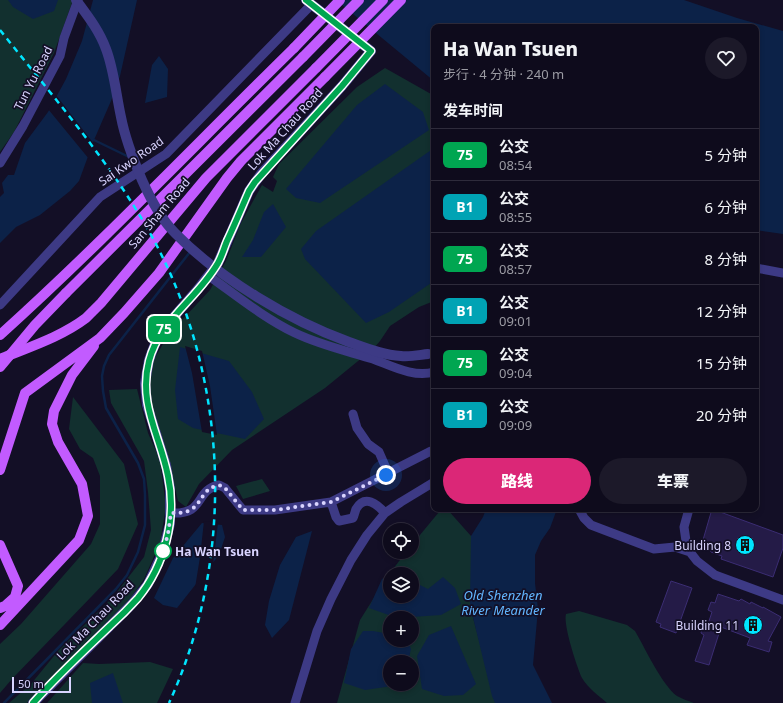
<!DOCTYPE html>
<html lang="zh">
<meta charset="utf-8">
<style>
:root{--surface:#0e0b1c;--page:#1c1929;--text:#f1f3f6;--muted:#9b9ba3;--line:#2e2b3b;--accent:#db2777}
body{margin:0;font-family:"Noto Sans","Noto Sans SC",sans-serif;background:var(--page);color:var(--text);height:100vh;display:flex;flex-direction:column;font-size:15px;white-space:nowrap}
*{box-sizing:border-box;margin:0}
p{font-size:13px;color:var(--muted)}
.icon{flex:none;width:22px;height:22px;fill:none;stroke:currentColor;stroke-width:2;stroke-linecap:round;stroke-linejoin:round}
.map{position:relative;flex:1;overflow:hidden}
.sheet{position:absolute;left:431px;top:24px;width:328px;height:488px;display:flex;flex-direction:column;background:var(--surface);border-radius:8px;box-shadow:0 2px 6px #0003,0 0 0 1px var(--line)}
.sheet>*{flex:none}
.badge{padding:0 8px;border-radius:6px;font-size:14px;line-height:26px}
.buttons{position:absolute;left:383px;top:523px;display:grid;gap:8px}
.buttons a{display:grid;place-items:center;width:36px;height:36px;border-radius:50%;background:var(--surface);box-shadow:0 2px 6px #0003,0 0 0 1px var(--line);font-size:20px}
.scale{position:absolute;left:12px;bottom:10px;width:59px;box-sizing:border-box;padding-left:4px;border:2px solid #d9d4ff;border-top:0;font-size:11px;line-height:14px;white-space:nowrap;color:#d9d4ff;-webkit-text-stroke:3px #130f26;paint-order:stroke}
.you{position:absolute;width:20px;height:20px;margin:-10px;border:3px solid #fff;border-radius:50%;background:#1a73e8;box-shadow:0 0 0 6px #1a73e833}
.map>.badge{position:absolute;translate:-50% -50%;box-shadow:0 0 0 2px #fff}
h2{padding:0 12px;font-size:15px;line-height:36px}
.round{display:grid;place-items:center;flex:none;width:42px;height:42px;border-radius:21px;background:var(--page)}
.head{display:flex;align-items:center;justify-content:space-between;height:68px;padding:0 12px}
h1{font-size:19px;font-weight:800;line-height:30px}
.button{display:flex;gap:8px;margin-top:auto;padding:8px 12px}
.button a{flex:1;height:46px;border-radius:24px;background:var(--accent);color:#fff;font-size:16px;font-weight:800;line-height:46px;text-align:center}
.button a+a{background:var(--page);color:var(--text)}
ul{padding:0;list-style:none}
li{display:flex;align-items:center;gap:12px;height:52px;padding:0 12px;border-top:1px solid var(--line)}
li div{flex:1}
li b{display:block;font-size:15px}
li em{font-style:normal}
li .badge{min-width:44px;font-weight:700;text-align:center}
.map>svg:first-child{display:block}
.green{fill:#12302f;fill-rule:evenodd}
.water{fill:#0c2248}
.pier{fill:#130f26}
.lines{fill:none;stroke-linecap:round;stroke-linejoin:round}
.stream{stroke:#0c2248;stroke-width:2.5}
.building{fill:#241b47;stroke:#3b2d73}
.minor{stroke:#3d3a85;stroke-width:9}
.tertiary{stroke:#3d3a85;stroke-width:10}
.primary{stroke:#c25bff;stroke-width:10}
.rail{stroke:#00e5ff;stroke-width:2.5;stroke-dasharray:6 5;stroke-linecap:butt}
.tertiary-bridge{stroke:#3d3a85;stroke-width:10}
.primary-bridge{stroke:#c25bff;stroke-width:10}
.line-casing{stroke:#fff;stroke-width:9}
.line{stroke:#00a651;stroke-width:6}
.walk{stroke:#d9d4ff;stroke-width:4;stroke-dasharray:0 7.2}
.stop-dot{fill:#fff;stroke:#00a651;stroke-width:2}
.labels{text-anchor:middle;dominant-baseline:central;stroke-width:3.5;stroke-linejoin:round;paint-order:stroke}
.street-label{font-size:12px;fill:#d9d4ff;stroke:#130f26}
.poi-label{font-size:12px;fill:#d9d4ff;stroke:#130f26;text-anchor:end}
.stop-label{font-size:12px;font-weight:bold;fill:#d9d4ff;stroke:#130f26;text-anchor:start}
.water-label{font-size:13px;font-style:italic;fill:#62b6ff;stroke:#130f26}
</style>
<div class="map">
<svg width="783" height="703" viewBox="0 0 783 703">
<rect width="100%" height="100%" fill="#130f26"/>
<path class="green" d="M 0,0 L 73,0 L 54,53 L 14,132 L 0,152 Z
M 385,68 L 431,94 L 434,97 L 434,301 L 419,307 L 390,326 L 380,341 L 374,348 L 325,388 L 232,450 L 199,484 L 186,507 L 178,501 L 168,458 L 150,402 L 151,365 L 168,335 L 210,290 L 226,261 L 241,223 L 262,185 L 273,192 L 277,181 L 273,177 L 279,164 L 357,87 Z
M 137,389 L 148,433 L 160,460 L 166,507 L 160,543 L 144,579 L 126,605 L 52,676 L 27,703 L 9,703 L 31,684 L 58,651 L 113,597 L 144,557 L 151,530 L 148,492 L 144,461 L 111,403 L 109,390 Z
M 73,397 L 124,464 L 138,524 L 118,569 L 12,679 L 0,693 L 0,644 L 21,624 L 91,544 L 100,524 L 100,476 L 93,458 L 80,449 L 69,429 Z
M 262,479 L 270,491 L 243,499 L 236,486 Z
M 447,509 L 471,536 L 471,610 L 496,703 L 337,703 L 360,620 L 387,577 L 406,552 L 412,552 L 412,544 L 415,541 L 439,512 ZM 390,574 L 412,574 L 412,596 L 390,596 ZM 390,618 L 412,618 L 412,640 L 390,640 ZM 390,662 L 412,662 L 412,684 L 390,684 Z
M 579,611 L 627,625 L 635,631 C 645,648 662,685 677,696 C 682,699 689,701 694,703 L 607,703 C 599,696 588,688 582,678 C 577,667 563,625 566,614 Z
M 150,662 L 173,669 L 157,703 L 47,703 L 83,663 L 99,664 Z"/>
<path class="water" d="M 8,0 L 58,0 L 54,11 L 33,19 L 13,7 Z
M 93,0 L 137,0 L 120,76 L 114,94 L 94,140 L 79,181 L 70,191 L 40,215 L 16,227 L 0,243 L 0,197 L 4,193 L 2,183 L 8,175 L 14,175 L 25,143 L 48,112 L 66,79 L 82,41 Z
M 336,0 L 684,0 L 737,18 L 783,31 L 783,234 L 756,230 L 756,27 L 434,27 L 434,81 Z
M 159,56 L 168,69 L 167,97 L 145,103 L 152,65 Z
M 385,84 L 423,112 L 429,130 L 320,203 L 296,198 L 286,189 L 357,105 Z
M 434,148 L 434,281 L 389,312 L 366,323 L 305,259 L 301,249 L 316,231 Z
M 273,204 L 286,227 L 261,257 L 242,257 L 253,240 L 264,212 Z
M 180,347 L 229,361 L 252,392 L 264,419 L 245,439 L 193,428 L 178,419 L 175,390 Z
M 486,509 L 557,509 L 550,528 L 541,541 L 535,555 L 535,583 L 538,609 L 533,665 L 552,703 L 495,703 L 492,696 L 470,605 L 471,536 L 483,517 Z
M 202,523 L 222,525 L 225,537 L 219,555 L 177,608 L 163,605 L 154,598 L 173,558 Z
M 312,531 L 289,620 L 272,638 L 265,625 L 269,601 L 280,565 L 296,537 Z
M 390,575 L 390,596 L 412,596 L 412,581 L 428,589 L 443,577 L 455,588 L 461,604 L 441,615 L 397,618 L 369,608 L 382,579 Z
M 451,626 L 476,684 L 463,695 L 444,696 L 422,689 L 417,656 L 429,635 Z
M 363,631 L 373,631 L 390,634 L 390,640 L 407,640 L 411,649 L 408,662 L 390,662 L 390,684 L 400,684 L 399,685 L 365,690 L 344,683 L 351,649 Z
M 113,673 L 123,703 L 92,703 L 90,683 Z"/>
<path class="pier" d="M 56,95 L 94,144 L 89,159 L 48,109 Z
M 185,346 L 202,351 L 210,386 L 217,435 L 202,432 L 192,373 Z
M 204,521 L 218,523 L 213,565 L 195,588 L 200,557 Z"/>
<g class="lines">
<path class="stream" d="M 94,140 L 129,157
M 4,703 L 116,589 L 127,575 L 138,552 L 145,525 L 145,495 L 144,479 L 138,463 L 106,408 L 103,391 L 102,376 L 104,366 L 109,355 L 190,252"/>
</g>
<path class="building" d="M 712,509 L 783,535 L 783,548 L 773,577 L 721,559 L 722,556 L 711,552 L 706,541 L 703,540 Z
M 671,581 L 692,588 L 676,633 L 660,627 L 661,624 L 656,622 Z
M 718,594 L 739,601 L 741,599 L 750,604 L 751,602 L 763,608 L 763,607 L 781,617 L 768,641 L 772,642 L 769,652 L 747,645 L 750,638 L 721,627 L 709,665 L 695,661 L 704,635 L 701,633 L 703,625 L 707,627 L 712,612 L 708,610 L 711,602 L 715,603 Z"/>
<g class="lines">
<path class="minor" d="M 0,163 L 23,126 L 60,56 L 64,38 L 78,0
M 756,268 L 783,273
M 209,276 C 237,296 264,318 295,333 C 320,345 347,351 373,359 C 392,366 414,378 434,372
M 0,305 L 100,197 L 166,154 L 311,5
M 353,414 L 357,428 L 368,444 L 379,452 L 386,468 L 386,475
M 331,502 L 336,517 L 339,521 L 353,518 C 354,516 355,512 356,509 C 365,494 377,504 385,513
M 579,509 L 584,518 L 591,525 L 654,549 L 675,547 L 690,552
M 689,509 L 684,527 L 686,541 L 690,552 L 697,561 L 715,575 L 783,600
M 171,513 C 206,515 194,490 219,485 L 225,488 L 243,510 L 275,510 L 331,502 L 431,451
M 295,703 L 317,631 L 331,599 L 351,560 L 367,535 L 385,513 L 401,502 L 434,482"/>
<path class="tertiary" d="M 33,703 L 132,604 L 148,584 L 162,554 L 170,524 L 170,488 L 166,465 L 147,405 L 145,383 L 149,360 L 156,341 L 165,327 L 198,289 L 218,263 L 249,191 L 261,174 L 342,86 L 371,51 L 306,0"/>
<path class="primary" d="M 66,293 L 303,57
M 0,335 C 102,243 196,144 294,48
M 0,359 C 29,347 61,337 86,318 C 91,313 96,308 101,303 L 206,178 L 316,68
M 0,470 L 25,393 L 100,338 L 124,313 L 159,273 L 227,178 L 241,161 L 325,77
M 0,545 L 18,586 L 15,597 L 5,606 L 0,608
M 0,625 L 79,540 L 88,516 L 82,484 L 58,442 L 52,424 L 54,411 L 72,375 L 94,346"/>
<path class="rail" d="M 0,30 C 50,93 106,157 146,226 C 229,369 238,553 169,703"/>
<path class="tertiary-bridge" d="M 76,0 C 87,15 99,30 106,49 C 114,70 116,94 121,117 C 125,138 133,159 142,180 C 150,198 161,219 175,233 C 220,279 289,320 349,342 C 366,348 383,355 401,356 C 410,357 419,355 428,354"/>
<path class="primary-bridge" d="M 294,48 L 340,0
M 303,57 L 359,0
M 316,68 L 383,0
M 325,77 L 401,0
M 0,367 L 35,325 L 66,293"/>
</g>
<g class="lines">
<g class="line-casing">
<path id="line" d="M 33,703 C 57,676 84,651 110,626 C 120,617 129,608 138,598 C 165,565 177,518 168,476 C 160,435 138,404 149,361 C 159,321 198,298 218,263 C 222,256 224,248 227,241 C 235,224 242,207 249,191 L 255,182 L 342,86 L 371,51 L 306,0"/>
</g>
<use href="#line" class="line"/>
<path class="walk" d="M 163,551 L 163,552 L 168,534 L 171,513 C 206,515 195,490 219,485 L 225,488 L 243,510 L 275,510 L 331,502 L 386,475"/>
</g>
<defs>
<g id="building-disc" transform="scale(1)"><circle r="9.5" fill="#00e5ff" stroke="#130f26"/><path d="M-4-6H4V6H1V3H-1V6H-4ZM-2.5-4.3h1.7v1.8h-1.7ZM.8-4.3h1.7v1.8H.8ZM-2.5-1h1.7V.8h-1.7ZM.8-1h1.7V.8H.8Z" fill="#111"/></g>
</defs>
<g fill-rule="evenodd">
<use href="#building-disc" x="745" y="545"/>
<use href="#building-disc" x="753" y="625"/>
</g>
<circle class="stop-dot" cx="163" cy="551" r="8"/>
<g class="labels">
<g class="street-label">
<text transform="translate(33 78) rotate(-63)">Tun Yu Road</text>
<text transform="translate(285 129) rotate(-48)">Lok Ma Chau Road</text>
<text transform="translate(131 161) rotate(-35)">Sai Kwo Road</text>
<text transform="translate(159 213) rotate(-50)">San Sham Road</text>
<text transform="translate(95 620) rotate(-46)">Lok Ma Chau Road</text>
</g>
<g class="poi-label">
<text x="731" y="545">Building 8</text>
<text x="739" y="625">Building 11</text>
</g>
<g class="stop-label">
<text x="175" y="551">Ha Wan Tsuen</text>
</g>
<g class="water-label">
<text x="503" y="595">Old Shenzhen<tspan x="503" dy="15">River Meander</tspan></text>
</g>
</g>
</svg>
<div class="buttons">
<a><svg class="icon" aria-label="locate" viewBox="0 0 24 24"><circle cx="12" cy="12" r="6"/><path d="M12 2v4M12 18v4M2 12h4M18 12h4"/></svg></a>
<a><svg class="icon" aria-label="layers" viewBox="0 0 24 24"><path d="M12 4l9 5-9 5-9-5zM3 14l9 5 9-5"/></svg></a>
<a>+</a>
<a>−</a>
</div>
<div class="scale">50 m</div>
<div class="you" style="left:386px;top:475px"></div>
<b class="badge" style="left:164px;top:329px;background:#00a651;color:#fff">75</b>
<section class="sheet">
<div class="head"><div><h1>Ha Wan Tsuen</h1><p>步行 · 4 分钟 · 240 m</p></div><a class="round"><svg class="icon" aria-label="heart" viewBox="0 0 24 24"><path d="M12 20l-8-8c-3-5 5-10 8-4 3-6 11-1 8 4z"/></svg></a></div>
<h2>发车时间</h2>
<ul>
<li><span class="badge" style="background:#00a651;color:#fff">75</span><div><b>公交</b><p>08:54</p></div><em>5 分钟</em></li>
<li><span class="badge" style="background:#00a3b4;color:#fff">B1</span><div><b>公交</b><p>08:55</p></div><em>6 分钟</em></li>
<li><span class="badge" style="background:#00a651;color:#fff">75</span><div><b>公交</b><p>08:57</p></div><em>8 分钟</em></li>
<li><span class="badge" style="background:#00a3b4;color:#fff">B1</span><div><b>公交</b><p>09:01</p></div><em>12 分钟</em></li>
<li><span class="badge" style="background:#00a651;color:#fff">75</span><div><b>公交</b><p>09:04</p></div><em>15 分钟</em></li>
<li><span class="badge" style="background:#00a3b4;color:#fff">B1</span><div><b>公交</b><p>09:09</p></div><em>20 分钟</em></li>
</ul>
<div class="button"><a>路线</a><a>车票</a></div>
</section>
</div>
